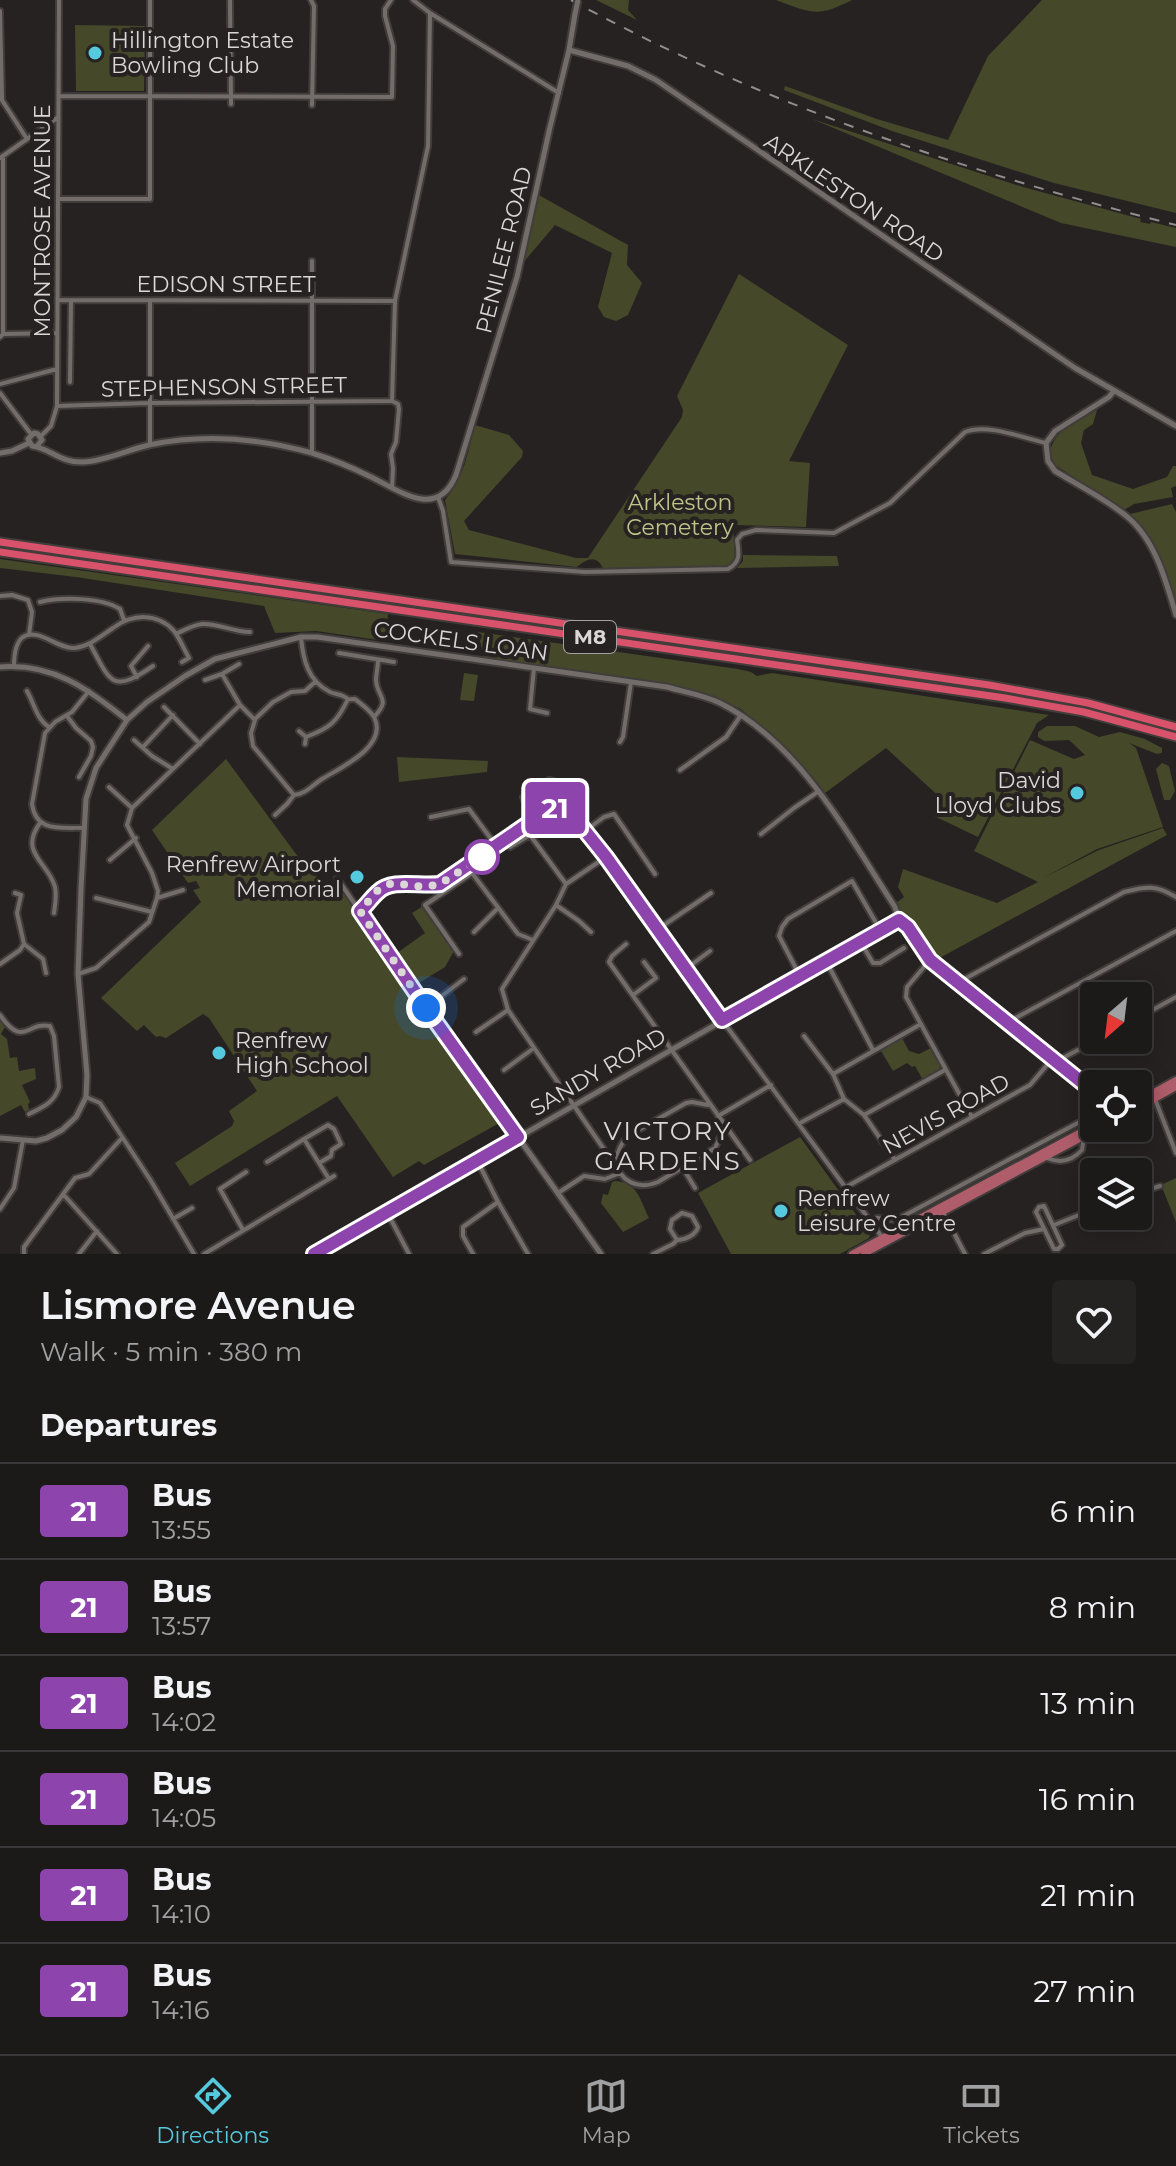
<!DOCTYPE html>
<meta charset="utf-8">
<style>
:root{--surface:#1c1a19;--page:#252322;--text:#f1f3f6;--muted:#a0a1a2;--line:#3a3838;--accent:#55cadf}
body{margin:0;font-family:Montserrat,sans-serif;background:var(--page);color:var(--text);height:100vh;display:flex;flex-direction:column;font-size:30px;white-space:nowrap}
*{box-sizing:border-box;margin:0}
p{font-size:26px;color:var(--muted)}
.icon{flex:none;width:44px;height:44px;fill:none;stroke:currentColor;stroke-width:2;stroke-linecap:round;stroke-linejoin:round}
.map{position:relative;height:1254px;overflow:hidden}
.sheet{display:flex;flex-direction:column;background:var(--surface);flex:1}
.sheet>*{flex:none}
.badge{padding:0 16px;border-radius:6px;font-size:28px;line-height:52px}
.needle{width:52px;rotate:208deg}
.controls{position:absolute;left:1080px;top:982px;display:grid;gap:16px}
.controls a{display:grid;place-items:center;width:72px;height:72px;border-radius:8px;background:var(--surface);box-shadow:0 4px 20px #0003,0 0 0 2px var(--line);font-size:40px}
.you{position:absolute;width:40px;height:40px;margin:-20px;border:6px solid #fff;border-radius:50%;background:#1a73e8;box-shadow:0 0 0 12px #1a73e833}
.map>.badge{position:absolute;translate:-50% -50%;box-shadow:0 0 0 4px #fff}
h2{padding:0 40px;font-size:30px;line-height:72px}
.round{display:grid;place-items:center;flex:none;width:84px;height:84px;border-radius:8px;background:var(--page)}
.head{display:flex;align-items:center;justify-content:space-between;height:136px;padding:0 40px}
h1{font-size:38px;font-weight:600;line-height:60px}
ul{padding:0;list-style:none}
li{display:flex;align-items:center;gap:24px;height:96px;padding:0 40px;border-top:2px solid var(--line)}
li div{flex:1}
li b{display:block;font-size:30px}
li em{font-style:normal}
li .badge{min-width:88px;font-weight:700;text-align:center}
.tabs{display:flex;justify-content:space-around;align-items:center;height:112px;border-top:2px solid var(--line);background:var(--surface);font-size:22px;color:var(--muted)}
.tabs a{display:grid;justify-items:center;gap:4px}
.tabs .selected{color:var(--accent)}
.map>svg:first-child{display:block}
.green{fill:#454829}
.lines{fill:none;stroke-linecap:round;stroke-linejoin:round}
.minor-casing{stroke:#403d3b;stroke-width:8}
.tertiary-casing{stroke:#403d3b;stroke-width:9}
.secondary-casing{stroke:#403d3b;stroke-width:9}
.primary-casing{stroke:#403d3b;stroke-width:10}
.motorway-casing{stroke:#403d3b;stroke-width:11}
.minor{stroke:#726d6b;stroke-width:4}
.tertiary{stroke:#726d6b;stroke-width:5}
.secondary{stroke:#726d6b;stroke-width:5}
.primary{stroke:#af5d6a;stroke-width:6}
.motorway{stroke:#d7526a;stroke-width:7}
.rail{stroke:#928e8d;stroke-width:2;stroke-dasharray:10 10;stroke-linecap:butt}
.tertiary-bridge-casing{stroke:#403d3b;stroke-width:9;stroke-linecap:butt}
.tertiary-bridge{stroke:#726d6b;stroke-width:5}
.line-casing{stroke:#fff;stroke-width:18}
.line{stroke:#8e44ad;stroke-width:12}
.walk{stroke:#dad7d6;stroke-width:8;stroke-dasharray:0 14.4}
.poi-dot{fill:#55cadf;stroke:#262221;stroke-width:3}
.stop-dot{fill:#fff;stroke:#8e44ad;stroke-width:4}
.labels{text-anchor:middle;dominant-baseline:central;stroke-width:8;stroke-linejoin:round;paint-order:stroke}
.shield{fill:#262221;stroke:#a4a1a0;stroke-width:2}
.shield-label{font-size:20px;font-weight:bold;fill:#dad7d6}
.poi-label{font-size:22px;fill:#dad7d6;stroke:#262221;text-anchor:start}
.street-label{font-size:22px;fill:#dad7d6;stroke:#262221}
.park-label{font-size:22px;fill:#bfc488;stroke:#262221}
.quarter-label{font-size:26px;letter-spacing:2px;fill:#dad7d6;stroke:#262221}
</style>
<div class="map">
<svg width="1176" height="1254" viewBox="0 0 1176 1254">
<rect width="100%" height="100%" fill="#262221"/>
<path class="green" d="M 596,0 L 629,0 L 628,10 L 637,20 Z
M 776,0 L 852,0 C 817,18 811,13 776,0 Z
M 1042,0 L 1176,0 L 1176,213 L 1054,183 L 892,131 L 784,90 L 785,86 L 877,119 L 948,140 L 988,56 Z
M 75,25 L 145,26 L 144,91 L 76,91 Z
M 812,119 L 1023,187 L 1141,219 L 1140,222 L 1150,224 L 1151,222 L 1176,228 L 1176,247 L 1061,223 Z
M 537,194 L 628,245 L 627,265 L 642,283 L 628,315 L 616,321 L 604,317 L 598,307 L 612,253 L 555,225 L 522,264 Z
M 739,274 L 848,345 L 789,461 L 810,463 L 806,527 L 733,525 L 735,560 L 727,566 L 654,569 L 603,569 C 597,554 587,559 577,567 L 455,554 L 445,500 C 465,475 467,455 475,425 L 509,435 L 523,451 L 522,457 L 464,521 L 469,530 L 576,558 L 588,558 L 682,417 L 683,410 L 677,396 Z
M 1097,410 L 1093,424 L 1084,430 L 1081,443 L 1092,475 L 1133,489 L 1167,477 L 1173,466 L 1176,466 L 1176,486 L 1171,488 L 1173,497 L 1134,504 L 1124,510 L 1055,465 L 1049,454 C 1056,427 1074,423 1097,410 Z
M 1172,504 L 1176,512 L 1176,603 C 1166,571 1154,538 1130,514 Z
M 743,555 L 837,556 L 839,566 L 737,568 L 743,561 Z
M 0,559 L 388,614 L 385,641 L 316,631 L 275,633 L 264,606 L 76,577 L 0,568 Z
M 478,632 L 738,669 L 751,672 L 757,676 L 772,673 L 1049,715 L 1037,723 L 978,837 L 934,816 L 943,800 L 886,748 L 825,793 L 804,767 L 741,709 L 718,699 L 675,685 L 484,659 Z
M 464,673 L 478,675 L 474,701 L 460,700 Z
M 1047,726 L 1075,726 L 1099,737 L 1120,732 L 1145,739 L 1162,748 L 1162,753 L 1157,754 L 1129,743 L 1136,748 L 1163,827 L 1097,849 L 1043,878 L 1099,850 L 1163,828 L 1167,835 L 934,961 L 896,903 L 904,897 L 898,887 L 903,869 L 997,903 L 1038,882 L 974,851 L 1030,740 L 1074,759 L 1085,755 L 1069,740 L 1044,741 L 1038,737 L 1038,732 Z
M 397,757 L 488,761 L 487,772 L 399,782 Z
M 226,759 L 296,854 L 327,888 L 337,881 L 340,886 L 503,1121 L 424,1165 L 419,1161 L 393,1177 L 337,1096 L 190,1186 L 175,1163 L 232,1126 L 234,1121 L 229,1111 L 257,1091 L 209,1018 L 203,1014 L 166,1038 L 160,1036 L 156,1037 L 144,1025 L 137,1031 L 101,998 L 201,902 L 193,890 L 200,888 L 196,881 L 188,883 L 152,830 Z
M 1162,763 L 1169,766 L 1175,791 L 1170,800 L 1164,800 L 1156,769 Z
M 423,906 L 454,951 L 445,967 L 419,983 L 397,953 L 425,933 L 412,913 Z
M 0,1020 L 5,1027 L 1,1034 L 7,1039 L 10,1058 L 17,1057 L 19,1071 L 35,1068 L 36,1079 L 22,1085 L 30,1102 L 28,1104 L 29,1110 L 25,1112 L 21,1105 L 0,1116 Z
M 902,1038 L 909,1051 L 919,1054 L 931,1048 L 941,1064 L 938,1072 L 923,1080 L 915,1066 L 912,1067 L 907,1063 L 893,1071 L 881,1051 Z
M 800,1137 L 870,1234 L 869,1238 L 840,1254 L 731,1254 L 698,1193 Z
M 1176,1178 L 1176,1222 L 1161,1185 Z
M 615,1181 C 638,1182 640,1200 649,1218 L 623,1232 L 601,1203 L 603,1194 L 608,1195 L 612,1182 Z"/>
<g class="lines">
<g class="minor-casing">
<path id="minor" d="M 230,0 L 231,104
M 311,0 L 314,6 L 312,105
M 413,0 L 430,13 L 559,93
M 0,11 L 2,99
M 59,96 L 392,97 L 393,46 L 385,16 L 385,9 L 391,0
M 0,97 L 27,139
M 0,158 L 57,118
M 58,199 L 150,199 L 150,0
M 312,261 L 312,453
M 58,300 L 395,301
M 3,334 L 3,156
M 0,337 L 3,334 L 57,333
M 70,382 L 71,301
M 0,384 L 57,369
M 0,393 L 31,434
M 57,406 L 149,403 L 391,401
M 41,436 L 51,426 L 57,406 L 59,0
M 150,445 L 150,301
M 392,488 L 393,468 L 391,454 L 396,442 L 399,409 L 398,404 L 392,401 L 395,301 L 428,146 L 430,13
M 438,497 L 443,511 L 451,562 L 585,572 L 728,569 C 741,562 739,553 737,540 L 742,534 L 756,530 L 834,533 L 890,503 L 965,432 C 986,423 1024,438 1046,443
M 0,596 L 12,595 L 28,600 L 32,612 L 29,635
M 40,602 C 61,597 101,597 120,609 L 124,620
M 176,634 C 184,630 193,625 202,624 C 218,623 233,632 250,632
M 90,644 C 111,683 112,694 153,666
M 339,653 L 394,662
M 14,666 C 14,657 15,643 23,637 C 38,627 59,650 75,648 C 90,646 101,636 113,628 C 132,614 157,612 174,631 C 180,639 184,649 189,658 L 182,662
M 534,668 L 530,709 L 547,713
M 222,674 L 240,705 L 255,720 L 251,733 L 253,746 L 294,795 C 307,793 311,786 322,779 C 340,768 389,746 374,717 C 370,710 361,704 355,699 C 343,699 353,701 343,696 C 339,694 334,694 330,692 C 308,681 303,660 301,637
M 137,677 L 131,666 L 148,646
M 205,680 L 222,674 L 239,664
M 27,691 C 34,703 37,720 49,727
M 164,707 L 200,744
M 67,716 L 76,728 L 91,741 L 93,747 L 91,756 L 79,777
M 374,717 C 392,698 377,698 376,680 C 376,674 378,667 378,660
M 255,719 L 273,702 L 291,692 L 305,691 L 316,681
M 299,731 L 306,737 L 305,744
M 306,737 C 330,728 337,722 348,699
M 134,740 L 152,756 L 173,769
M 620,742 L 623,737 L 631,682
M 143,747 L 173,715
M 680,770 L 726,737 L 741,715
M 109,787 L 132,808
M 275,815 L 287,804 L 294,795
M 431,817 L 469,809 L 497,847
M 532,821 L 523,797 L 549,780 L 553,781
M 40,823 C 18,853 49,863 55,887 C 57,896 55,905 54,913
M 84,828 C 61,827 36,833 32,804 L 45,733 L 55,722 L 72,712 L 89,691
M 585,831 L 604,817 L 614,814 L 655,874
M 761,834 L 794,808 L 819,791
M 510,847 L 530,835 L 566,884
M 606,857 L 566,884 L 556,905 L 502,989 L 508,1010 L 610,1158 L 617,1162
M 110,860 L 136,838
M 337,878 L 426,1008 L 518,1137
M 96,898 L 152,912
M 157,898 L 183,890
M 556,905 L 579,921 L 591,932
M 360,911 C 367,905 371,898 378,892 C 392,878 421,887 440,884 L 532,821 L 562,806 L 566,809 L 606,857 L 722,1020 L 882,1237
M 658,929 L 711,893
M 474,932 L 498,908
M 860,941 L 873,963 L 880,963 L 904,948
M 24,944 L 43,959 L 46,973
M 626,944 L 612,956 L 609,962 L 750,1160
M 459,954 L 425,905 L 472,873 L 518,934 L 533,940
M 930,960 L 907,987 L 906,997 L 972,1117
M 826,961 L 873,1050
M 0,964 L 20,950 L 24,944 L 17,913 L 21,895 L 15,893
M 687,968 L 710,951
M 78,974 L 96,968 L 149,922 L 157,898 L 158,891 L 152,873 L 127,825 L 132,808 L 240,705
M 800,976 L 779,936 L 782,927 L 788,919 L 852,881 L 875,921
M 959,982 L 1124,892 C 1147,886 1156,885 1176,897
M 633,995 L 656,978 L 644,962
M 426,1008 L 464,979
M 0,1015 C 24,1049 27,1021 50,1026 L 54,1036 L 59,1087 C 54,1103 43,1107 29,1114
M 1138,1018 L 1176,997
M 1008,1022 L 1176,931
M 476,1032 L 508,1010
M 804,1036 L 833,1074 L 844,1099 L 864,1115 L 895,1160
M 1057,1061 L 1097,1040
M 504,1070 L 534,1048
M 833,1074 L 921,1024
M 86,1097 L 100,1103 L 151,1181 L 194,1254
M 1155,1099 L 1176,1153
M 864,1115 L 945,1070
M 718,1116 L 771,1085
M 800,1123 L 844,1099
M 304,1139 L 328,1125 L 334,1129 L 341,1144 L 332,1150 L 331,1156 L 319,1163
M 1047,1158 C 1061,1164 1072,1161 1082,1150 L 1084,1137
M 477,1160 L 498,1202 L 528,1254
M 267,1162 L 304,1139 L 329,1179
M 683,1168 L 695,1188
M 1122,1172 L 1127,1172
M 620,1173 C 630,1186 643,1188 658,1182 L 715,1148 L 721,1135 L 721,1122
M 620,1173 C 614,1158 618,1147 628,1136 L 686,1103 L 692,1102 L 708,1105
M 846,1187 L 1030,1085 L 1053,1058
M 558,1193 L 584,1176 L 605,1179 L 620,1173
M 1138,1193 L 1160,1186
M 63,1194 L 117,1254
M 1044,1206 L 1062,1245 L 1058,1249 L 1054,1249 L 1036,1212 L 1039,1207 Z
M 0,1209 L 14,1188 L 23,1140
M 387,1212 L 409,1254
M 943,1212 L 965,1254
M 1130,1216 L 1132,1223 L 1138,1223 L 1142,1218 L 1138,1204
M 173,1219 L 192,1208
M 871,1222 L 877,1218 L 896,1220 L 1087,1118 L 1094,1110
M 1054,1225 L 1094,1209
M 243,1230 L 220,1189 L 246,1172
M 24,1254 L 24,1247 L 75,1178 L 89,1174 L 122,1138
M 79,1254 L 97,1231
M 204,1254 L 334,1176
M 473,1254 L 463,1236 L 463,1227 L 498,1202
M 653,1254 L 673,1244 L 677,1240 C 685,1240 696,1235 698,1227 L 692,1216 L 682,1213 L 672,1220 L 670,1229 L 677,1240
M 984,1254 L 1025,1233 L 1044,1229"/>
</g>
<g class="tertiary-casing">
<path id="tertiary" d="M 569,50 L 628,66 L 656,80 L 1075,368 L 1176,426
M 1113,392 L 1109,397 L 1055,431 L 1046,443 L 1048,461 L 1055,471 C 1078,485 1104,498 1125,515 C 1155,538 1166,581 1176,615
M 37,446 L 42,440 L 38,434 L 34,433 L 28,439 L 32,446 C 50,448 60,463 83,462 C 105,461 127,450 149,445 C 203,434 259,438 312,453 C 331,459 351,467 369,476 C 399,490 437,521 456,475 L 517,277 L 550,127 L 569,50 L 575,14
M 0,453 L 12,451 L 29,443
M 0,667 C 54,663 87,689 127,720
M 518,1137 L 601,1254
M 0,1138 L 36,1141 L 47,1138 L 62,1130 L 76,1117 L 86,1097 L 87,1075 L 78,974 L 81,889 L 86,799 L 96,768 L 127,720 L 147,702 L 185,676 L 215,659 L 301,637 L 317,637 L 667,687 C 684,692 704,695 720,703 C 800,743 848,835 895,907 L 899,920"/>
</g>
<g class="secondary-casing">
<path id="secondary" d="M 314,1254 L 899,920 L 908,927 L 930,960 L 1094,1092"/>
</g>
<g class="primary-casing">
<path id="primary" d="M 1138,1101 L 1176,1080
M 1138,1108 L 1176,1087
M 852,1254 L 1094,1125
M 864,1254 L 1100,1128"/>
</g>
<g class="motorway-casing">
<path id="motorway" d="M 0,542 L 989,685 L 1088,703 L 1176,727
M 0,552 L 1005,698 L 1084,712 L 1176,737"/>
</g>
<use href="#minor" class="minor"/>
<use href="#tertiary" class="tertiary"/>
<use href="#secondary" class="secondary"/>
<use href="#primary" class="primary"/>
<use href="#motorway" class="motorway"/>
<path class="rail" d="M 571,0 C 761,104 966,172 1176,225"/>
<g class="tertiary-bridge-casing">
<path id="tertiary-bridge" d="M 575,14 L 578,0"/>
</g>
<use href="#tertiary-bridge" class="tertiary-bridge"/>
</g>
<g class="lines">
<g class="line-casing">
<path id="line" d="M 314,1254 L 518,1137 L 426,1008 L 360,911 C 367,905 371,898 378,892 C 392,878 421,887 440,884 L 532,821 L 562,806 L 570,812 L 606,857 L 722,1020 L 899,920 L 908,927 L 930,960 L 1094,1092"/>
</g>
<use href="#line" class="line"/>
<path class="walk" d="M 426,1008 L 360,911 L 378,890 L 392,883 L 425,887 L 440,884 L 484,856 L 482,857"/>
</g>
<g class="poi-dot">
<circle cx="95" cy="53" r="8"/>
<circle cx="1077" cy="793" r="8"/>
<circle cx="357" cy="877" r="8"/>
<circle cx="219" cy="1053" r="8"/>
<circle cx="781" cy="1211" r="8"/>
</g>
<circle class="stop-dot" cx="482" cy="857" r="16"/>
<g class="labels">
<rect class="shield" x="564" y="621" width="52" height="32" rx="6"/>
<g class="shield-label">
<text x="590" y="637">M8</text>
</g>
<g class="poi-label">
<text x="111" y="40">Hillington Estate<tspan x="111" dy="25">Bowling Club</tspan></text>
<text x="1061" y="780" text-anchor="end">David<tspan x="1061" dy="25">Lloyd Clubs</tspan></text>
<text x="341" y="864" text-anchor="end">Renfrew Airport<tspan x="341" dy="25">Memorial</tspan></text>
<text x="235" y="1040">Renfrew<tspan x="235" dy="25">High School</tspan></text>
<text x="797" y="1198">Renfrew<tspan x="797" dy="25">Leisure Centre</tspan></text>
</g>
<g class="street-label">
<text transform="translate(854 198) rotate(34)">ARKLESTON ROAD</text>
<text transform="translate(42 221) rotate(-90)">MONTROSE AVENUE</text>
<text transform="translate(504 250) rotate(-76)">PENILEE ROAD</text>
<text x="226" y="284">EDISON STREET</text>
<text transform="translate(224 387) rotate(-1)">STEPHENSON STREET</text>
<text transform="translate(461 641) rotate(8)">COCKELS LOAN</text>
<text transform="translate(598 1072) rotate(-30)">SANDY ROAD</text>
<text transform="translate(946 1114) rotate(-29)">NEVIS ROAD</text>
</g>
<g class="park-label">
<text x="680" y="502">Arkleston<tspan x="680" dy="25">Cemetery</tspan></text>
</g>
<g class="quarter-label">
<text x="668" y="1131">VICTORY<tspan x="668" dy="30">GARDENS</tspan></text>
</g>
</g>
</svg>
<div class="controls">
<a><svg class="needle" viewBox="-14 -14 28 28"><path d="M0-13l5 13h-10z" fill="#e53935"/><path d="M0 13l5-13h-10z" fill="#a0a1a2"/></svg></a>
<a><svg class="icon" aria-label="locate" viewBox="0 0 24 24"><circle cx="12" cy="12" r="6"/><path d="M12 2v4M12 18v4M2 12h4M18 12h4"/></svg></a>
<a><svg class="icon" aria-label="layers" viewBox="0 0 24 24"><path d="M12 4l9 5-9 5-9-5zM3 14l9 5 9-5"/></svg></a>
</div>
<div class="you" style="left:426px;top:1008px"></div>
<b class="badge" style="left:555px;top:808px;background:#8e44ad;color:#fff">21</b>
</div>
<section class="sheet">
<div class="head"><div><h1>Lismore Avenue</h1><p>Walk · 5 min · 380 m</p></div><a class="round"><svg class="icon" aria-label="heart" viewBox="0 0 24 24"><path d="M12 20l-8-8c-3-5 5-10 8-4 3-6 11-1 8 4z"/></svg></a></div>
<h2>Departures</h2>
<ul>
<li><span class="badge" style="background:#8e44ad;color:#fff">21</span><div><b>Bus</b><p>13:55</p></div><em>6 min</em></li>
<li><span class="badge" style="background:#8e44ad;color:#fff">21</span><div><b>Bus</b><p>13:57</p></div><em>8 min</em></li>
<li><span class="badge" style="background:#8e44ad;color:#fff">21</span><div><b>Bus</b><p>14:02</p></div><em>13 min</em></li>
<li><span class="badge" style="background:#8e44ad;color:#fff">21</span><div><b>Bus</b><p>14:05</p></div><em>16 min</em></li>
<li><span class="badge" style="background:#8e44ad;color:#fff">21</span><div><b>Bus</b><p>14:10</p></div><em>21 min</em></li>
<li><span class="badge" style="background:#8e44ad;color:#fff">21</span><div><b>Bus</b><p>14:16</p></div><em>27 min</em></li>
</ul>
</section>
<nav class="tabs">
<a class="selected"><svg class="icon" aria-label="directions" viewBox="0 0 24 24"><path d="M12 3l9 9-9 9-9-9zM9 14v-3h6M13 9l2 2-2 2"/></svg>Directions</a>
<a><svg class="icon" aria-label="map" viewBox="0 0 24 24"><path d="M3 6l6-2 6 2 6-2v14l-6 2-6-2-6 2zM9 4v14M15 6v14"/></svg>Map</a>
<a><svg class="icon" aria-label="tickets" viewBox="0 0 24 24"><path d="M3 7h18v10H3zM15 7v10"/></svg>Tickets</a>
</nav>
